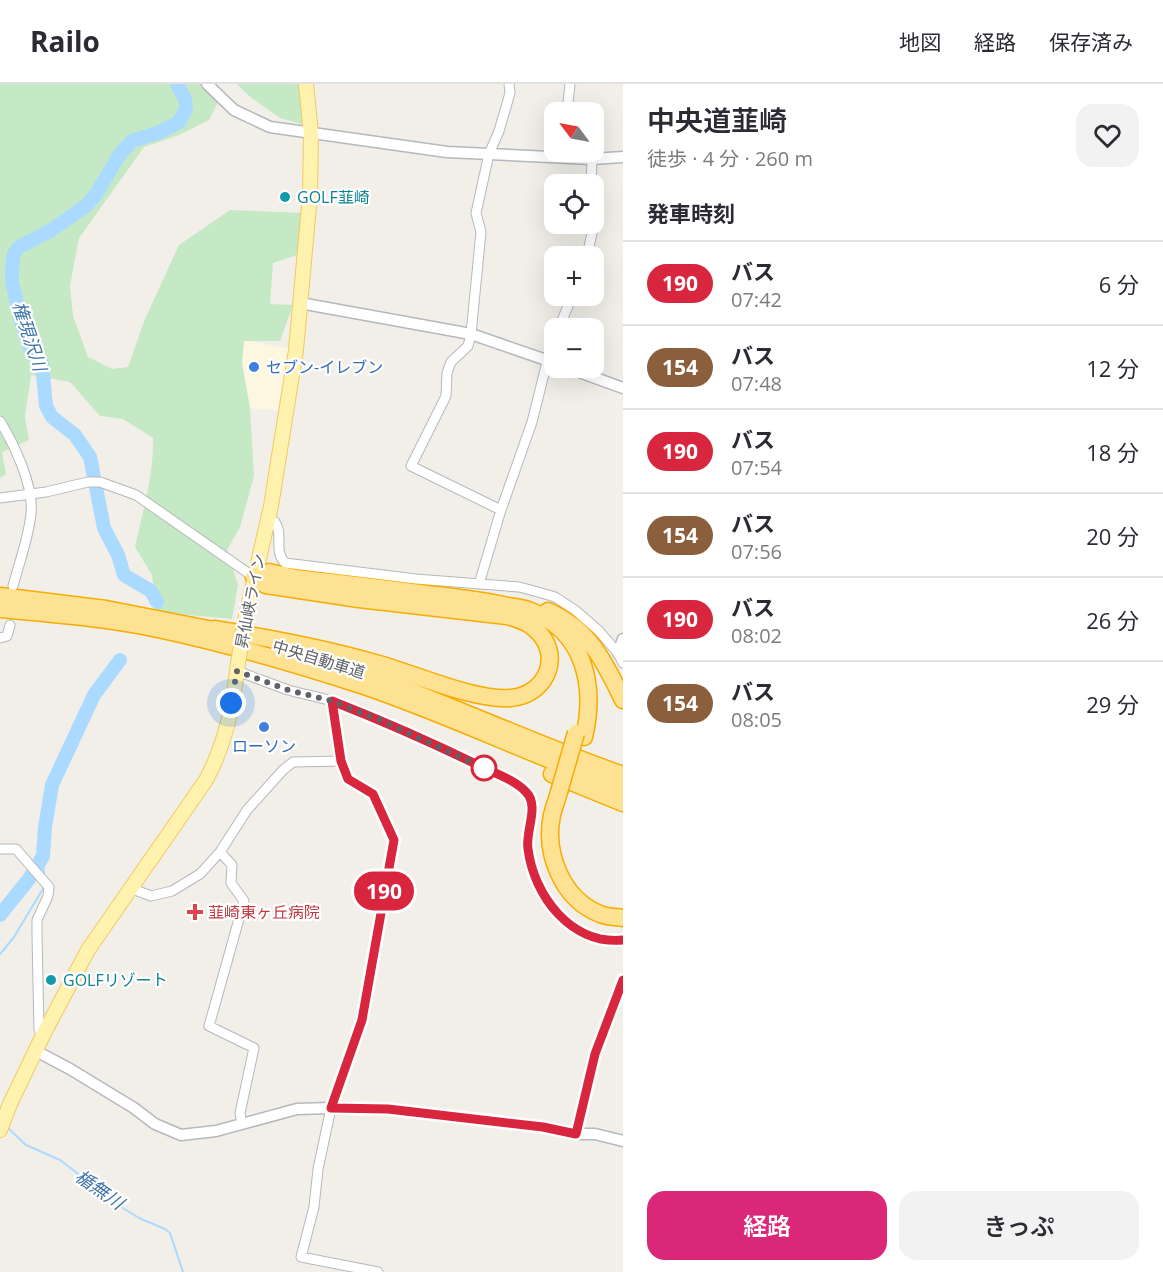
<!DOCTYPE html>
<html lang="ja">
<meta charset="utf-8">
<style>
:root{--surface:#fff;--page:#f2f2f3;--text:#2b2b33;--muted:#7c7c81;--line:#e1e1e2;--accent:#db2777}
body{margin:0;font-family:"Open Sans","Noto Sans JP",sans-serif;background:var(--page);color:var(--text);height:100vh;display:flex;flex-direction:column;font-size:22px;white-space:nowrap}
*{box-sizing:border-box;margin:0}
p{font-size:20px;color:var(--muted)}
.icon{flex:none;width:33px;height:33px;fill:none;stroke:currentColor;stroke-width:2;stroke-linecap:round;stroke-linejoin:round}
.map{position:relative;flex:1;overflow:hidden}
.details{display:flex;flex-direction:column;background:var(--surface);width:540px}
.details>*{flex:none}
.badge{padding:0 12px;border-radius:20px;font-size:21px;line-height:39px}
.needle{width:39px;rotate:302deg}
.buttons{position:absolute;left:544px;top:18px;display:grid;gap:12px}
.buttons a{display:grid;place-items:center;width:60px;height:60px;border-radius:12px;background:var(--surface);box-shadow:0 6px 24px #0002;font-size:30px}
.you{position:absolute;width:30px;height:30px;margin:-15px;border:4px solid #fff;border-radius:50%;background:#1a73e8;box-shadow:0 0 0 9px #1a73e833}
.map>.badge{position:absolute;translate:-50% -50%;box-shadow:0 0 0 3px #fff}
h2{padding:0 24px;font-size:22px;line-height:54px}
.round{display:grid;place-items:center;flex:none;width:63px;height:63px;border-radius:18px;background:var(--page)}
.overview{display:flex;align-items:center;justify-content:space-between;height:102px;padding:0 24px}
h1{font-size:28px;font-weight:600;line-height:45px}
.primary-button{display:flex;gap:12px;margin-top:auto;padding:12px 24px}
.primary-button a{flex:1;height:69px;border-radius:18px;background:var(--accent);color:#fff;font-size:24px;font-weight:600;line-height:69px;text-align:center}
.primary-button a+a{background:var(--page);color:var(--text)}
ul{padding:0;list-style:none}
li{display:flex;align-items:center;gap:18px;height:84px;padding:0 24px;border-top:2px solid var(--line)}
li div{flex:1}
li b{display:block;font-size:22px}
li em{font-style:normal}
li .badge{min-width:66px;font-weight:700;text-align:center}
header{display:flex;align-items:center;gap:36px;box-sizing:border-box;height:84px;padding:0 30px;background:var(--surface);border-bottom:2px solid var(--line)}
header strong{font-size:28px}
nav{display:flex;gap:33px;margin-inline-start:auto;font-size:21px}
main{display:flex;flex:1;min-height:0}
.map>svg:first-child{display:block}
.commercial{fill:#fef7e0}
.green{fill:#c5e8c5}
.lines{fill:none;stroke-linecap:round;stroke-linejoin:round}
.stream{stroke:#aadaff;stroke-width:2}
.river{stroke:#aadaff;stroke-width:14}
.minor-casing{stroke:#b5b8bc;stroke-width:11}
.tertiary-casing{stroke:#b5b8bc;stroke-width:13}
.primary-casing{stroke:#f2c960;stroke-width:16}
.motorway-casing{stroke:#f9ab00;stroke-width:19}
.minor{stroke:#fff;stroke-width:9}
.tertiary{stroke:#fff;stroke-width:10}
.primary{stroke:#fff2af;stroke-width:14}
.motorway{stroke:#fde293;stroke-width:16}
.primary-bridge-casing{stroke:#f2c960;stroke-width:16;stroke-linecap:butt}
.motorway-bridge-casing{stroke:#f9ab00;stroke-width:19;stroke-linecap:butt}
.primary-bridge{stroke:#fff2af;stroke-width:14}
.motorway-bridge{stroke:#fde293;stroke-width:16}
.line-casing{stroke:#fff;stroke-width:14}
.line{stroke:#d7263d;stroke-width:9}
.walk{stroke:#5f6368;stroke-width:6;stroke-dasharray:0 10.8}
.culture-dot{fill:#0f9aa8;stroke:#fff;stroke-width:2}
.shop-dot{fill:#3f7fe0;stroke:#fff;stroke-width:2}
.stop-dot{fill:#fff;stroke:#d7263d;stroke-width:3}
.health-dot{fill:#e0444e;stroke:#fff;stroke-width:2}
.labels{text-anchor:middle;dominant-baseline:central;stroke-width:4.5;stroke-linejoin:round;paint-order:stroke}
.culture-label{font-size:16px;fill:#0d838f;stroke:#fff;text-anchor:start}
.shop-label{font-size:16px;fill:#366cbe;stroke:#fff;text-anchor:start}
.street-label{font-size:16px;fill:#5f6368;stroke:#fff}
.health-label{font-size:16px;fill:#be3a42;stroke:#fff;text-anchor:start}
.water-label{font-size:18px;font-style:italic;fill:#4174aa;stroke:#fff}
</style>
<header>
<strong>Railo</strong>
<nav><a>地図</a><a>経路</a><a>保存済み</a></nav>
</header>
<main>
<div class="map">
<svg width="623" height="1188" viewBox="0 0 623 1188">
<rect width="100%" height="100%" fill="#f1efe8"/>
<path class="commercial" d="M 244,256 L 296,266 L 287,327 L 250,324 L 242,279 Z"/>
<path class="green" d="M 0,0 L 217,0 L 217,20 L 209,36 L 179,51 L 144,63 L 79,154 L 70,202 L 73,232 L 88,273 L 112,285 L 128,283 L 145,235 L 179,161 L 230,126 L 304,129 L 297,171 L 273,179 L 270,220 L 293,221 L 280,257 L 244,257 L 242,279 L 250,324 L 254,392 L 240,443 L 227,466 L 238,501 L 232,535 L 156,528 L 152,491 L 135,463 C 143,426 154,391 153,354 L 123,335 L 100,332 L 70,298 L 31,291 L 25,333 L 29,356 L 2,368 L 6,390 L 0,394 Z
M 237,0 L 299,0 L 304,41 L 280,34 L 249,12 Z"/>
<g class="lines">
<path class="stream" d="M 43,772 L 44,791
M 0,870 L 14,853 L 44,803
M 7,1043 L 26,1061 L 60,1076 L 72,1085 L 104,1112 L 139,1134 L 165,1145 L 170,1149 L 183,1188"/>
<path class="river" d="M 157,518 L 151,507 L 124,491 L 118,471 L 104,444 L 90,373 L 75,351 L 52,333 L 46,322 L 42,280 L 30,264 L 20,234 L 12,198 L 12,184 L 14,170 L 19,163 L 50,147 L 87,121 L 96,110 L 120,70 L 132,57 L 160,48 L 179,38 L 186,25 L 185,15 L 177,0
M 0,831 L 29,795 L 43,772 L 45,743 L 52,701 L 94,611 L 120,576"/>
<g class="minor-casing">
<path id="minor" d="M 567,28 L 570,0
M 591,100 L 592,75
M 587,172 L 594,140
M 559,244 L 572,212
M 0,337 C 14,360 34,402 31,429 C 29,453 19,479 13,502
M 0,414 L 46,408 L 88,398 L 100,398 L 136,411 L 254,493
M 501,426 L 411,382 L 446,312 L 447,289 L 451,278 L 468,262 L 471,250 L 481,148 L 476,129 L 489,70 L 499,47 L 510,9 L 509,0
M 268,437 L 275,438 C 284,451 273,467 285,479 L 416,495 L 519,503 L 538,508 L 555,513 L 575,526 L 599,547 L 618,569 L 623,579
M 479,500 L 501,426 L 532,338 L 550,266 L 555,254
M 0,554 L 7,552 L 10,541
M 237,587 C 254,593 271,600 288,606 C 303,610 318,613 332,617 C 381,634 428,657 474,680 C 490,687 514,695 526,708 C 540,723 525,747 528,765 C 534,813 571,861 623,856
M 332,617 L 341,677 L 348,695 L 373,710 L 394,756 L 361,936 L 331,1024 L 318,1085 L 314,1123 L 301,1173 L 378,1188
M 0,765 L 16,765 L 49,803 L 48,812 L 37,836 L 37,851 L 39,946 L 43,951
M 220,768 L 232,781 L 231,799 L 244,817 L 209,942 L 254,964 L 240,1029 L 242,1040
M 130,804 L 151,812 L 172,807 L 200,790 L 220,768 L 247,726 L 283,686 L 293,678 L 341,677
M 576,1050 L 595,970 L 623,896"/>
</g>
<g class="tertiary-casing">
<path id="tertiary" d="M 207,0 L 234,26 L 270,43 L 447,68 L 592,75 L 623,73
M 300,219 L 471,250 L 555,279
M 568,284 L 623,304
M 618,569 L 623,555
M 36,967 L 70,985 L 134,1024 L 155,1040 L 181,1051 L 216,1047 L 297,1025 L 331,1024 L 388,1025 L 543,1043 L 576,1050 L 595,1050 L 623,1057"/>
</g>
<g class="primary-casing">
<path id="primary" d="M 245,536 L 271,422 L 296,266 L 310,111 L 311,50 L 306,0
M 0,1046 L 10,1020 L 43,951 L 88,866 L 206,696 C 226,659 233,621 238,579"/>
</g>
<g class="motorway-casing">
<path id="motorway" d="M 254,493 L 269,488 L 295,494 C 339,499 383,504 427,510 C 454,513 481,516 508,522 C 516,523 524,524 531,527 C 585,548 596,602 584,653
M 0,512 L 106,525 L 224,548
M 0,525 C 53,530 106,534 158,545 C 228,560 297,580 364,602 C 452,632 536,673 623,704
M 548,527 C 590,546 604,577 623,616
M 214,545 C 270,554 325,564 379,580 C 415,590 475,617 511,614 C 547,611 564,570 535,545 C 527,537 517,535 507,532 L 359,515 L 266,501 L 254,493
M 324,577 C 426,608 522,656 623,691
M 552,690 L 623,719
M 559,708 C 557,715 554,723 552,731 C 544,769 562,815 600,830 C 607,833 616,833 623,834"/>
</g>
<use href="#minor" class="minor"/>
<use href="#tertiary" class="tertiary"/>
<use href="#primary" class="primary"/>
<use href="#motorway" class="motorway"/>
<g class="primary-bridge-casing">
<path id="primary-bridge" d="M 238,579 L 245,536"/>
</g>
<g class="motorway-bridge-casing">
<path id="motorway-bridge" d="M 559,708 L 576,649"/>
</g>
<use href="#primary-bridge" class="primary-bridge"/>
<use href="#motorway-bridge" class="motorway-bridge"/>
</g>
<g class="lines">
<g class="line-casing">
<path id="line" d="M 623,856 C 571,861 534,812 528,765 C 525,747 540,722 526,708 C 515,696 496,690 482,683 C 433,659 383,637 332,617 L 341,677 L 348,695 L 373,710 L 394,756 L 362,936 L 331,1024 L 388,1025 L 543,1043 L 576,1050 L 595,970 L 623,896"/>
</g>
<use href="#line" class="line"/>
<path class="walk" d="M 231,619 L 237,587 L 288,606 L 332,617 L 380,636 L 484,684"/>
</g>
<g class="culture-dot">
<circle cx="285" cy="113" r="6"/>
<circle cx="51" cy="896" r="6"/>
</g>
<g class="shop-dot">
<circle cx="254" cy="283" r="6"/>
<circle cx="264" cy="643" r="6"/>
</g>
<circle class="stop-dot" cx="484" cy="684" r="12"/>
<path class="health-dot" d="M192 819h6v6h6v6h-6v6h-6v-6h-6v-6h6z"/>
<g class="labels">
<g class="culture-label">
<text x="297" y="113">GOLF韮崎</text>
<text x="63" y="896">GOLFリゾート</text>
</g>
<g class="shop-label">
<text x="266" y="283">セブン-イレブン</text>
<text x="264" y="662" text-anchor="middle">ローソン</text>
</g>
<g class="street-label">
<text transform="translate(250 517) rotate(-79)">昇仙峡ライン</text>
<text transform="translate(319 575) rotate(17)">中央自動車道</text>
</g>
<g class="health-label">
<text x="208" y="828">韮崎東ヶ丘病院</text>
</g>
<g class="water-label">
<text transform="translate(30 252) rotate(72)">権現沢川</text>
<text transform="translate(100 1105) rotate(35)">楯無川</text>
</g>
</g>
</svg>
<div class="buttons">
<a><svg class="needle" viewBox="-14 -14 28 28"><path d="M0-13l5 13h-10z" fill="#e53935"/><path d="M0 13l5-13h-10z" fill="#7c7c81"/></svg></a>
<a><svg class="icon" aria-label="locate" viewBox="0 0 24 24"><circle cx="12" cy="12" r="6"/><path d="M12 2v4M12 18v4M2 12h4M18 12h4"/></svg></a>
<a>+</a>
<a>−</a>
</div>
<div class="you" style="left:231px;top:619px"></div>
<b class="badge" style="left:384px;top:807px;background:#d7263d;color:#fff">190</b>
</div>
<section class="details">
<div class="overview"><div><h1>中央道韮崎</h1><p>徒歩 · 4 分 · 260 m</p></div><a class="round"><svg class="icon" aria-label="heart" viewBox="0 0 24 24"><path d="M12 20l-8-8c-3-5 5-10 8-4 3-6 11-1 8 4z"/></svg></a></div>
<h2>発車時刻</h2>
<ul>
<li><span class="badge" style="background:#d7263d;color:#fff">190</span><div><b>バス</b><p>07:42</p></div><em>6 分</em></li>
<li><span class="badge" style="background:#8b5e3c;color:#fff">154</span><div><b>バス</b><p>07:48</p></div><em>12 分</em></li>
<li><span class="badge" style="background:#d7263d;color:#fff">190</span><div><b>バス</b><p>07:54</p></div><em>18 分</em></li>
<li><span class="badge" style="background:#8b5e3c;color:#fff">154</span><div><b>バス</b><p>07:56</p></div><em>20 分</em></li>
<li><span class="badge" style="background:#d7263d;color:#fff">190</span><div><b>バス</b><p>08:02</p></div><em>26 分</em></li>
<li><span class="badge" style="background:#8b5e3c;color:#fff">154</span><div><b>バス</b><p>08:05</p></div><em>29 分</em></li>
</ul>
<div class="primary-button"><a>経路</a><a>きっぷ</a></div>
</section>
</main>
